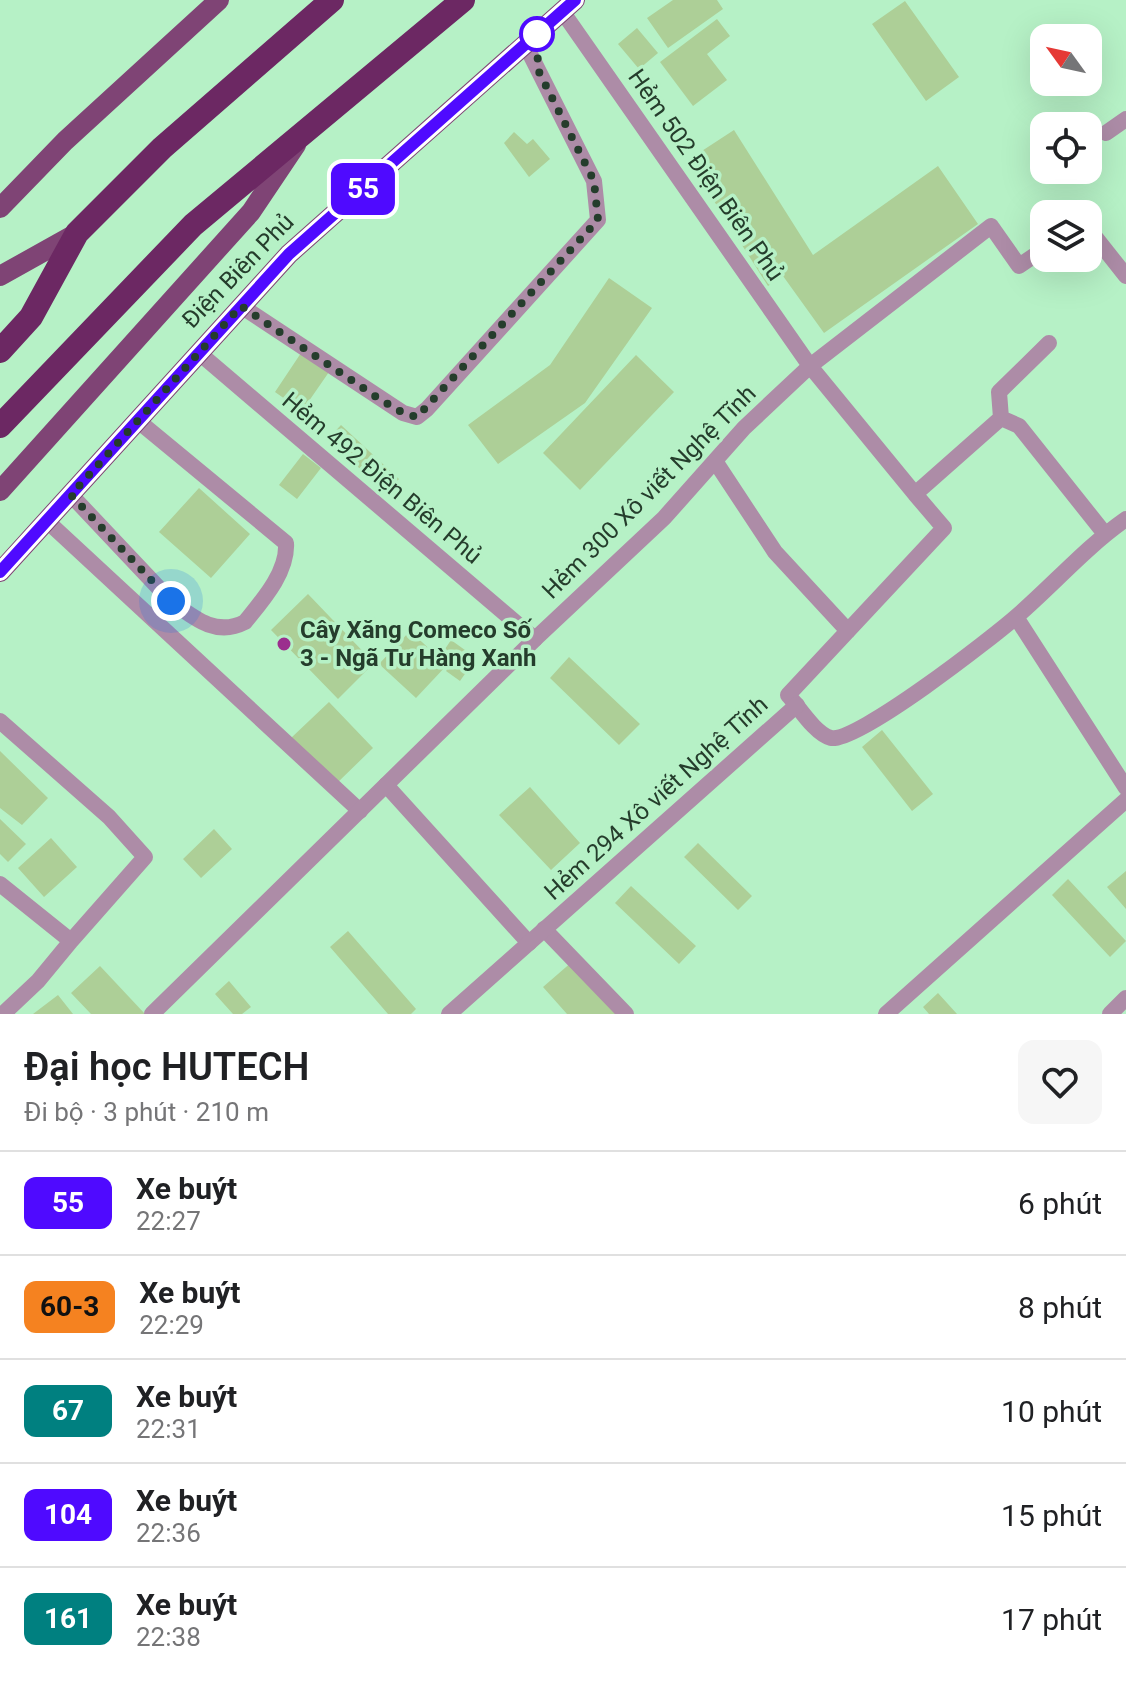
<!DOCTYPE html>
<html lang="vi">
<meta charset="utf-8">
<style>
:root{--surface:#fff;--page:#f6f6f6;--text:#202124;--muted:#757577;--line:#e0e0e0}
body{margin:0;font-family:Roboto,sans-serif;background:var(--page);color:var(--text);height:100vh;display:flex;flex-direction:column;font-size:30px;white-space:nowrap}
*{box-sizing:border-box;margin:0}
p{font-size:26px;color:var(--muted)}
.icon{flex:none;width:44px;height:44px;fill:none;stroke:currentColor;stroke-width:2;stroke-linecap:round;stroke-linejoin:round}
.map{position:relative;height:1014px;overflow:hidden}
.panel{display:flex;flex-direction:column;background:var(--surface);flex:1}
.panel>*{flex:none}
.badge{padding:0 16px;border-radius:12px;font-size:28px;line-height:52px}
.needle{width:52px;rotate:303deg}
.buttons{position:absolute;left:1030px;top:24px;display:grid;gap:16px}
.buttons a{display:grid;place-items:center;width:72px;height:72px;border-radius:16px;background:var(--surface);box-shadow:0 8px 32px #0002;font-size:40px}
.you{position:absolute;width:40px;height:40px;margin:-20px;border:6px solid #fff;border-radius:50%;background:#1a73e8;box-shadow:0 0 0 12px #1a73e833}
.map>.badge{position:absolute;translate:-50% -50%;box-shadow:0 0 0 4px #fff}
.round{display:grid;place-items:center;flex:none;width:84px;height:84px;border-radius:16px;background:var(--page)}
.summary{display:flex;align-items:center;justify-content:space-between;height:136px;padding:0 24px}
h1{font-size:38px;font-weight:600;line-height:60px}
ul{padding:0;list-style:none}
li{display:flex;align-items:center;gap:24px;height:104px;padding:0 24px;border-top:2px solid var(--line)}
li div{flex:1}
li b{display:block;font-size:30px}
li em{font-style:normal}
li .badge{min-width:88px;font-weight:700;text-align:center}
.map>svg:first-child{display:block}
.building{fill:#adcf97}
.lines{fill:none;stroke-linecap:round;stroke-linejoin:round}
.lane{stroke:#ad8ca7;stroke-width:16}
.street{stroke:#ad8ca7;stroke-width:16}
.primary{stroke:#7f4475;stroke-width:20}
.highway{stroke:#6c2863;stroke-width:24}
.line-casing{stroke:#fff;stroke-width:18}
.line{stroke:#4f0aff;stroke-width:12}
.walk{stroke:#253d2c;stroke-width:8;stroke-dasharray:0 14.4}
.stop-dot{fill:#fff;stroke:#4f0aff;stroke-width:4}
.poi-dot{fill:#9b2e8e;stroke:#b6f1c6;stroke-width:3}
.labels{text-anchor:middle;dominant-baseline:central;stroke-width:7;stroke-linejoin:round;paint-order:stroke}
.street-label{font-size:24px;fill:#253d2c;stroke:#b6f1c6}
.poi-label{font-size:24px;font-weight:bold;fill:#253d2c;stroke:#b6f1c6;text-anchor:start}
</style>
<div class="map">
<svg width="1126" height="1014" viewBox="0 0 1126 1014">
<rect width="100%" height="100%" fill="#b6f1c6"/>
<path class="building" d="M 673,0 L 717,0 L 723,9 L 668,48 L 647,18 Z
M 905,1 L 959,77 L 926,101 L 872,24 Z
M 717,19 L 730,36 L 707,54 L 727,80 L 693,106 L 660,62 Z
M 637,28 L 658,53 L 639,69 L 618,44 Z
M 734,130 L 813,255 L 938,166 L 978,224 L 824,333 L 783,276 L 768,286 L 688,160 Z
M 514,132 L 527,144 L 533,139 L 550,159 L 529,177 L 504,143 Z
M 609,278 L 652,308 L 585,403 L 498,464 L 468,425 L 550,365 Z
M 301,353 L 329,372 L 302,411 L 275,392 Z
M 636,355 L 674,392 L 580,490 L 543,453 Z
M 341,425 L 399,479 L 386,493 L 328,439 Z
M 303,454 L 321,468 L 297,499 L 279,485 Z
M 199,488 L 250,534 L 211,578 L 159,532 Z
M 308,594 L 374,663 L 338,699 L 271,630 Z
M 410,631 L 447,665 L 416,698 L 379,664 Z
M 451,640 L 476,658 L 460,681 L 446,671 L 452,663 L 441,655 Z
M 569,657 L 640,724 L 619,745 L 550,678 Z
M 329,702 L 373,748 L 335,785 L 291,738 Z
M 882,730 L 933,794 L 912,811 L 862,747 Z
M 0,751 L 48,798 L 22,825 L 0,808 Z
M 530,787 L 580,843 L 551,870 L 499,815 Z
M 0,819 L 26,844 L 8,862 L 0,854 Z
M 214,829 L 232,849 L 201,878 L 183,859 Z
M 51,838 L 77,867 L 44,897 L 18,868 Z
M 698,843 L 752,896 L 738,910 L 684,857 Z
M 1126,871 L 1126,909 L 1107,887 Z
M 1068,879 L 1126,941 L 1110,957 L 1052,895 Z
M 631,886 L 696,946 L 679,964 L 615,903 Z
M 348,931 L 416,1009 L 411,1014 L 388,1014 L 330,947 Z
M 573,961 L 620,1014 L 567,1014 L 543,987 Z
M 100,966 L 145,1014 L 91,1014 L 71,993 Z
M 229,981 L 251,1007 L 242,1014 L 233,1014 L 215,994 Z
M 938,993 L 957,1014 L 929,1014 L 923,1007 Z
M 58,995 L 73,1014 L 33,1014 Z"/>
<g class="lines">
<path class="lane" d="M 562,11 L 810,366 L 915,494
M 1088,228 L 1126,276
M 241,306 L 403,413 L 417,417 L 427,409 L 598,220 L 594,181 L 525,44
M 1049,343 L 999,392 L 1001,418 L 915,494 L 944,528 L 788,695 C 799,707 815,734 831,738 C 857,743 992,638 1017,616 C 1054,584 1086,547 1126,519
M 198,352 L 535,639 L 664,518 L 744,428 L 810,366 L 991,226 L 1019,266 L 1044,249
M 1001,418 L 1019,426 L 1105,534
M 715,461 L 775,552 L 848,631
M 71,495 L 171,601 C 194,618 216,637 245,622 C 262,601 288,572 286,543 L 137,420
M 47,521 L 360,811
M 1016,617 L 1126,788
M 0,721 L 109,817 L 145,857 L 71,941
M 386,785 L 529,943
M 0,884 L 71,941 L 38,981 L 3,1014
M 544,929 L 626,1014
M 886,1014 L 1126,800
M 1110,1014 L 1126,998"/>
<path class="street" d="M 1106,133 L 1126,119
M 152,1014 L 535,639
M 449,1014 L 797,705"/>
<path class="primary" d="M 0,208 L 65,141 L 219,0
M 0,276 L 77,233
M 0,491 L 251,212 L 296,145
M 0,572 L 289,254 L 575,0"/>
<path class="highway" d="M 0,351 L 31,317 L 77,233 L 162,148 L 332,0
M 0,426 L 193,225 L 463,0"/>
</g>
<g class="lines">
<g class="line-casing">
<path id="line" d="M 0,572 L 289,254 L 575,0"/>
</g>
<use href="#line" class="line"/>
<path class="walk" d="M 171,601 L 71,495 L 241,306 L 378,398 L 403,413 L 417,417 L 598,220 L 594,181 L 538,70 L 537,34"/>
</g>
<circle class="stop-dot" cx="537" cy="34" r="16"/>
<circle class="poi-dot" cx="284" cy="644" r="8"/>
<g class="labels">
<g class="street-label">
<text transform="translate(706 175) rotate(55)">Hẻm 502 Điện Biên Phủ</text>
<text transform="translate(238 271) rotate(-46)">Điện Biên Phủ</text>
<text transform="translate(382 478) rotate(40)">Hẻm 492 Điện Biên Phủ</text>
<text transform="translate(649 492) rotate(-45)">Hẻm 300 Xô viết Nghệ Tĩnh</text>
<text transform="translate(656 798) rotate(-42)">Hẻm 294 Xô viết Nghệ Tĩnh</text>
</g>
<g class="poi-label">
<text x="300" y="630">Cây Xăng Comeco Số<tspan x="300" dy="28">3 - Ngã Tư Hàng Xanh</tspan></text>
</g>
</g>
</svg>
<div class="buttons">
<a><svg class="needle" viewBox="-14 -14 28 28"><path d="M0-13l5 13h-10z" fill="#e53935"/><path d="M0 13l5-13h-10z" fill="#757577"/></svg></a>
<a><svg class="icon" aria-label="locate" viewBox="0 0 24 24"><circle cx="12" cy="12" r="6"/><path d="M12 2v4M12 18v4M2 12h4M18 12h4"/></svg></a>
<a><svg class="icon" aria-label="layers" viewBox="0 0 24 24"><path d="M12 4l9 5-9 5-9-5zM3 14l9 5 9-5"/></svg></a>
</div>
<div class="you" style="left:171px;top:601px"></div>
<b class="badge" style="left:363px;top:189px;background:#4f0aff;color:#fff">55</b>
</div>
<section class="panel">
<div class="summary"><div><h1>Đại học HUTECH</h1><p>Đi bộ · 3 phút · 210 m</p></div><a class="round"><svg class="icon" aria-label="heart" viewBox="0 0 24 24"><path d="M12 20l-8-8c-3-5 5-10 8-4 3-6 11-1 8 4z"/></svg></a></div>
<ul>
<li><span class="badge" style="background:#4f0aff;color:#fff">55</span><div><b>Xe buýt</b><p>22:27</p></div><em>6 phút</em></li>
<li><span class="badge" style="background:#f58220;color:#111">60-3</span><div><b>Xe buýt</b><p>22:29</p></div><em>8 phút</em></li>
<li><span class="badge" style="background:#008080;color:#fff">67</span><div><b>Xe buýt</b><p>22:31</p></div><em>10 phút</em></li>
<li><span class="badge" style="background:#4f0aff;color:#fff">104</span><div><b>Xe buýt</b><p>22:36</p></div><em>15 phút</em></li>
<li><span class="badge" style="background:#008080;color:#fff">161</span><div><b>Xe buýt</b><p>22:38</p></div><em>17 phút</em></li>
</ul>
</section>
